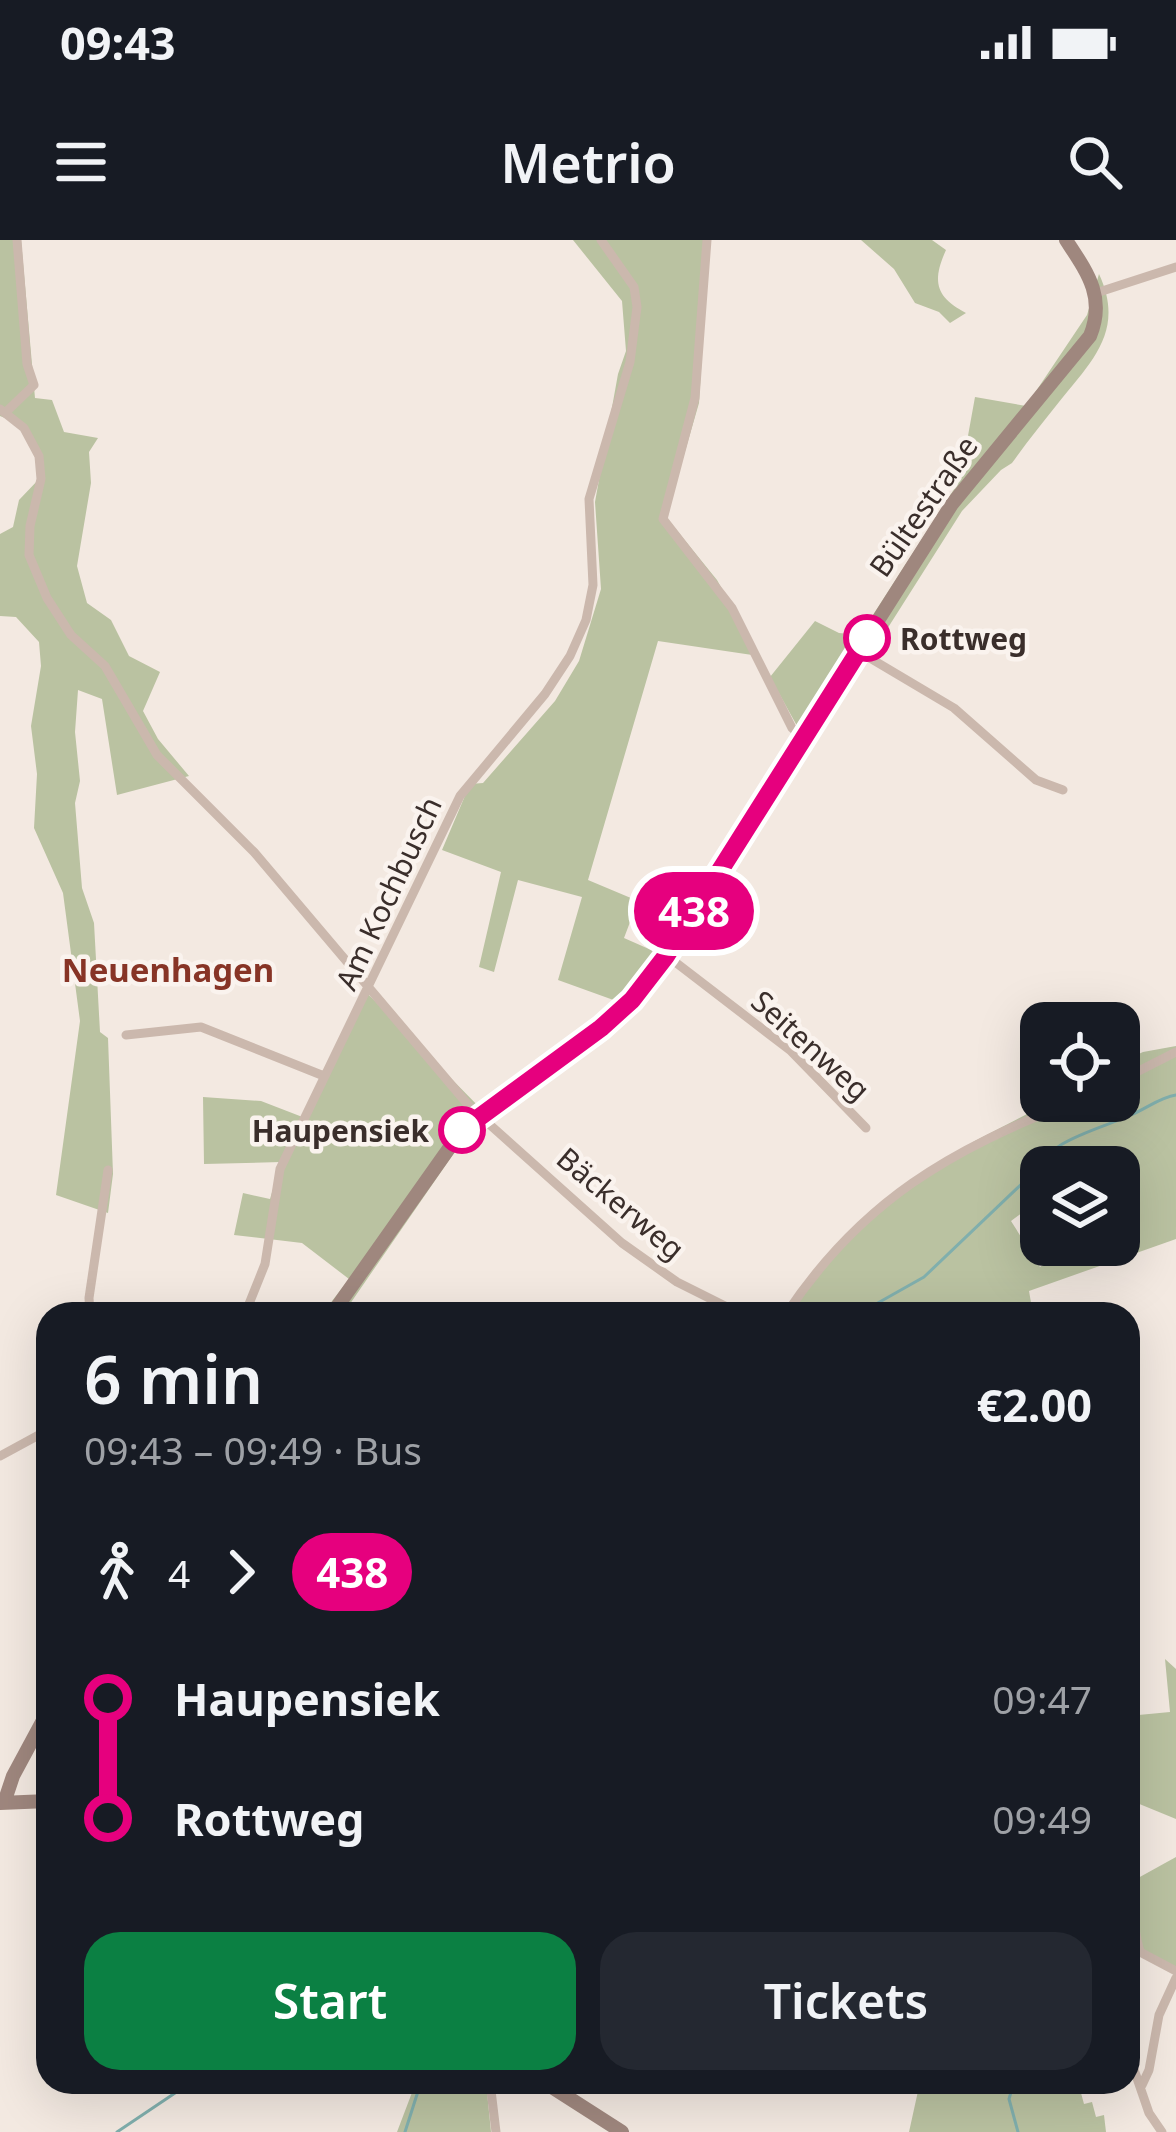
<!DOCTYPE html>
<meta charset="utf-8">
<style>
:root{--surface:#171b24;--page:#242831;--text:#f1f3f6;--muted:#9ea1a6;--accent:#0b8043}
body{margin:0;font-family:"Noto Sans",sans-serif;background:var(--page);color:var(--text);height:100vh;display:flex;flex-direction:column;font-size:45px;white-space:nowrap}
*{box-sizing:border-box;margin:0}
p{font-size:39px;color:var(--muted)}
.icon{flex:none;width:66px;height:66px;fill:none;stroke:currentColor;stroke-width:2;stroke-linecap:round;stroke-linejoin:round}
.map{position:relative;flex:1;overflow:hidden}
.sheet{position:absolute;left:36px;top:1062px;width:1104px;height:792px;display:flex;flex-direction:column;background:var(--surface);border-radius:36px;box-shadow:0 12px 48px #0002}
.sheet>*{flex:none}
.badge{padding:0 24px;border-radius:39px;font-size:42px;line-height:78px}
.buttons{position:absolute;left:1020px;top:762px;display:grid;gap:24px}
.buttons a{display:grid;place-items:center;width:120px;height:120px;border-radius:24px;background:var(--surface);box-shadow:0 12px 48px #0002;font-size:60px}
.map>.badge{position:absolute;translate:-50% -50%;box-shadow:0 0 0 6px #fff}
.legs{display:flex;align-items:center;gap:18px;height:132px;padding:0 48px;font-size:39px}
.legs p{margin-inline-start:auto}
.summary{display:flex;align-items:center;justify-content:space-between;height:204px;padding:0 48px}
h1{font-size:66px;font-weight:600;line-height:90px}
.primary-button{display:flex;gap:24px;margin-top:auto;padding:24px 48px}
.primary-button a{flex:1;height:138px;border-radius:36px;background:var(--accent);color:#fff;font-size:48px;font-weight:600;line-height:138px;text-align:center}
.primary-button a+a{background:var(--page);color:var(--text)}
ul{padding:0 48px;list-style:none}
li{display:flex;align-items:center;gap:42px;height:120px;font-size:45px}
li i{display:grid;place-items:center;width:18px;height:100%;margin:0 15px;background:currentColor}
li i::after{content:'';width:30px;height:30px;margin:-15px;border:9px solid;border-radius:50%;background:var(--surface)}
li p{margin-inline-start:auto}
li:first-child i{background:linear-gradient(#0000 50%,currentColor 0)}
li:last-child i{background:linear-gradient(currentColor 50%,#0000 0)}
.status{display:flex;justify-content:space-between;align-items:center;height:84px;padding:0 60px;background:var(--surface);direction:ltr}
.status svg{height:33px;fill:currentColor}
header{display:flex;justify-content:space-between;align-items:center;height:156px;padding:0 48px;background:var(--surface);font-size:54px;font-weight:600}
.map>svg:first-child{display:block}
.green{fill:#bac2a1;fill-rule:evenodd}
.lines{fill:none;stroke-linecap:round;stroke-linejoin:round}
.stream{stroke:#80afad;stroke-width:3}
.street{stroke:#cbb8ad;stroke-width:9}
.secondary{stroke:#9f877e;stroke-width:14}
.line-1-casing{stroke:#fff;stroke-width:27}
.line-1{stroke:#e6007e;stroke-width:18}
.stop-1-dot{fill:#fff;stroke:#e6007e;stroke-width:6}
.labels{text-anchor:middle;dominant-baseline:central;stroke-width:9;stroke-linejoin:round;paint-order:stroke}
.street-label{font-size:30px;fill:#3a2e2b;stroke:#faf3ee}
.stop-label{font-size:30px;font-weight:bold;fill:#3a2e2b;stroke:#faf3ee;text-anchor:start}
.neighbourhood-label{font-size:33px;font-weight:bold;fill:#873426;stroke:#faf3ee}
</style>
<div class="status"><b>09:43</b><svg viewBox="0 0 49 12"><path d="M0 12V9h3v3zM5 12V6h3v6zM10 12V3h3v9zM15 12V0h3v12zM26 1h20v11H26zM47 4h2v5h-2z"/></svg></div>
<header><svg class="icon" aria-label="menu" viewBox="0 0 24 24"><path d="M4 6h16M4 12h16M4 18h16"/></svg>Metrio<svg class="icon" aria-label="search" viewBox="0 0 24 24"><circle cx="10" cy="10" r="6"/><path d="M15 15l6 6"/></svg></header>
<div class="map">
<svg width="1176" height="1892" viewBox="0 0 1176 1892">
<rect width="100%" height="100%" fill="#f3e9e1"/>
<path class="green" d="M 0,0 L 21,0 L 35,158 L 52,160 L 64,192 L 98,198 L 89,212 L 91,243 L 77,326 L 87,363 L 111,380 L 129,416 L 160,432 L 143,471 L 158,499 L 189,536 L 117,555 L 102,459 L 78,450 L 75,492 L 80,541 L 75,563 L 82,648 L 94,683 L 100,792 L 108,798 L 113,934 L 108,973 L 56,955 L 80,781 L 63,653 L 34,588 L 37,534 L 31,486 L 41,426 L 39,402 L 16,377 L 0,376 L 0,294 L 13,287 L 19,260 L 40,238 C 35,212 28,186 0,176 Z
M 573,0 L 709,0 L 699,163 L 666,277 L 717,340 L 759,416 L 658,401 L 588,640 L 638,661 L 624,698 L 658,713 L 619,762 L 558,740 L 582,657 L 518,640 L 494,732 L 479,727 L 501,632 L 442,610 L 470,544 L 483,543 L 555,461 L 579,421 L 601,349 L 595,262 L 618,134 L 626,111 L 622,61 Z
M 861,0 L 932,0 L 946,10 C 932,41 935,57 966,73 L 950,83 L 939,72 L 915,63 L 894,29 Z
M 1099,34 C 1125,90 1093,120 1059,162 C 1043,182 1027,202 1012,223 L 1001,230 L 962,271 L 764,583 L 750,575 L 802,495 L 770,437 L 815,381 L 839,393 L 860,395 L 960,240 L 975,157 L 1026,166 L 1087,75 Z
M 366,752 L 489,877 L 463,900 L 343,1074 L 322,1074 L 349,1039 L 302,1003 L 234,995 L 243,953 L 270,959 L 281,922 L 204,924 L 203,857 L 261,861 L 305,878 Z
M 1176,806 L 1176,999 L 1029,1051 L 1033,1074 L 788,1074 C 824,1028 864,977 913,944 C 934,930 957,919 979,906 L 973,902 L 1052,861 L 1119,861 L 1119,823 L 1143,812 ZM 1041,927 L 1119,927 L 1119,1005 L 1070,1005 L 1040,1027 L 1011,981 L 1041,959 Z
M 1165,1419 L 1176,1429 L 1176,1579 L 1137,1563 L 1138,1638 L 1176,1617 L 1176,1729 L 1141,1711 L 1128,1720 L 1128,1476 L 1170,1472 Z
M 416,1842 L 486,1842 L 491,1892 L 397,1892 Z
M 920,1842 L 1078,1842 L 1084,1864 L 1092,1862 L 1096,1877 L 1104,1875 L 1106,1892 L 909,1892 Z"/>
<g class="lines">
<path class="stream" d="M 867,1074 L 876,1064 L 924,1037 L 1030,936 C 1051,898 1096,891 1133,874 C 1147,868 1161,857 1176,855
M 1014,1842 L 1009,1859 L 1018,1892
M 117,1892 L 178,1851 L 200,1842
M 405,1892 L 421,1842"/>
<path class="street" d="M 707,0 L 695,158 L 663,279 L 732,368 L 792,488 L 803,498
M 1096,53 L 1176,27
M 0,169 L 24,188 L 39,216 L 41,239 L 30,286 L 29,315 L 47,358 L 71,395 L 105,426 L 157,515 L 254,612 L 470,867 L 622,1003 L 677,1042 L 741,1074
M 7,171 L 34,145 L 27,124 L 17,0
M 858,411 L 954,468 L 1036,540 L 1063,550
M 666,715 L 791,811 L 866,888
M 126,795 L 201,787 L 324,836
M 1119,841 L 1176,812
M 90,1074 L 89,1058 L 108,930
M 245,1074 L 265,1024 L 280,929 L 460,556 L 545,454 L 570,416 L 586,380 L 593,345 L 589,259 L 630,122 L 637,67 L 634,47 L 601,0
M 786,1074 C 862,960 950,910 1075,861
M 0,1216 L 48,1190
M 1128,1523 C 1139,1585 1123,1652 1140,1712 L 1176,1731
M 1128,1812 L 1149,1873 L 1162,1892
M 490,1842 L 496,1892
M 1142,1845 L 1149,1830 L 1159,1775 L 1176,1738"/>
<path class="secondary" d="M 332,1074 L 462,890 L 601,788 L 650,739 L 952,264 L 1090,96 C 1106,57 1087,32 1066,0
M 0,1563 L 48,1561
M 4,1563 L 13,1536 L 48,1471
M 544,1842 L 622,1892"/>
</g>
<g class="lines">
<g class="line-1-casing">
<path id="line-1" d="M 462,890 L 601,788 L 632,760 L 666,716 L 867,398"/>
</g>
<use href="#line-1" class="line-1"/>
</g>
<g class="stop-1-dot">
<circle cx="867" cy="398" r="21"/>
<circle cx="462" cy="890" r="21"/>
</g>
<g class="labels">
<g class="street-label">
<text transform="translate(923 266) rotate(-55)">Bültestraße</text>
<text transform="translate(388 653) rotate(-65)">Am Kochbusch</text>
<text transform="translate(811 805) rotate(42)">Seitenweg</text>
<text transform="translate(621 963) rotate(40)">Bäckerweg</text>
</g>
<g class="stop-label">
<text x="900" y="398">Rottweg</text>
<text x="429" y="890" text-anchor="end">Haupensiek</text>
</g>
<g class="neighbourhood-label">
<text x="168" y="729">Neuenhagen</text>
</g>
</g>
</svg>
<div class="buttons">
<a><svg class="icon" aria-label="locate" viewBox="0 0 24 24"><circle cx="12" cy="12" r="6"/><path d="M12 2v4M12 18v4M2 12h4M18 12h4"/></svg></a>
<a><svg class="icon" aria-label="layers" viewBox="0 0 24 24"><path d="M12 4l9 5-9 5-9-5zM3 14l9 5 9-5"/></svg></a>
</div>
<b class="badge" style="left:694px;top:671px;background:#e6007e;color:#fff">438</b>
<section class="sheet">
<div class="summary"><div><h1>6 min</h1><p>09:43 – 09:49 · Bus</p></div><b>€2.00</b></div>
<div class="legs"><svg class="icon" aria-label="walk" viewBox="0 0 24 24"><circle cx="13" cy="4" r="2"/><path d="M13 8l-2 6 4 7M11 14l-3 7M7 12l3-4h3l4 4"/></svg>4<svg class="icon" aria-label="forward" viewBox="0 0 24 24"><path d="M9 5l7 7-7 7"/></svg><b class="badge" style="background:#e6007e;color:#fff">438</b></div>
<ul>
<li><i style="color:#e6007e"></i><b>Haupensiek</b><p>09:47</p></li>
<li><i style="color:#e6007e"></i><b>Rottweg</b><p>09:49</p></li>
</ul>
<div class="primary-button"><a>Start</a><a>Tickets</a></div>
</section>
</div>
